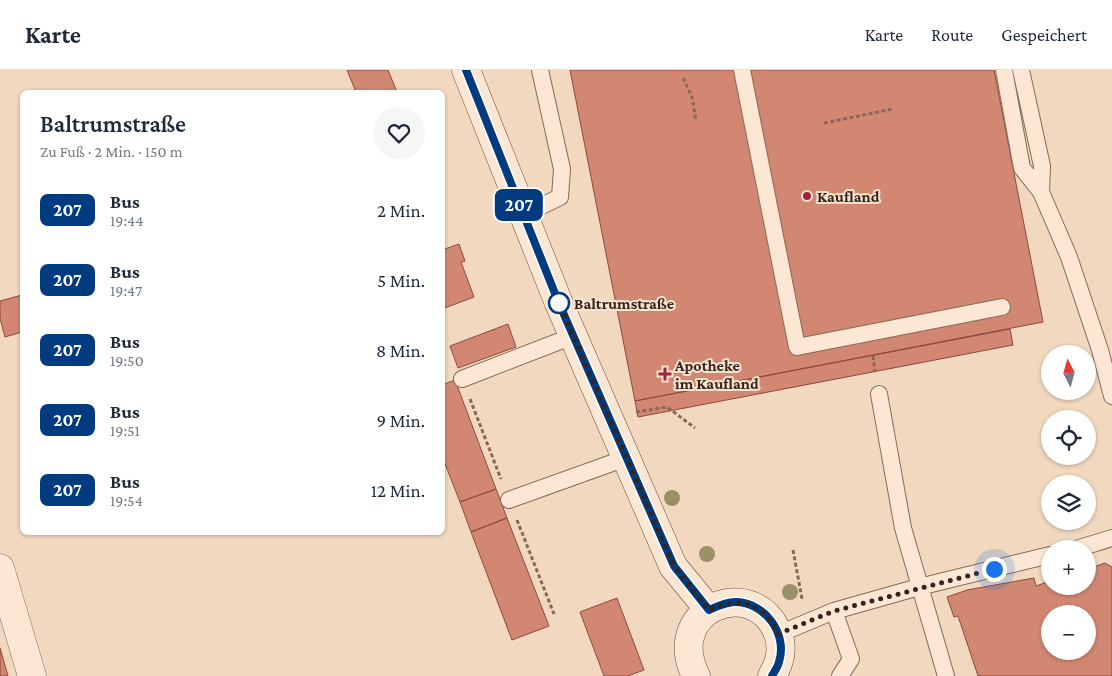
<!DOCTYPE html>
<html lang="de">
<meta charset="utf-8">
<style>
:root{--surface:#fff;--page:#f6f6f7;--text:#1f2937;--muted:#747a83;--line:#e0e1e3}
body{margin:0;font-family:"Crimson Pro",serif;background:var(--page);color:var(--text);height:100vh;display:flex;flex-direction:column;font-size:19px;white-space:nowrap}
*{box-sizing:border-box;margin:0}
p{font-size:16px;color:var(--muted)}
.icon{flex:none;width:28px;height:28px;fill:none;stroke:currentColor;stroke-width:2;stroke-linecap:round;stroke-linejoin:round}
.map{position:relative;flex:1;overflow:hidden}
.panel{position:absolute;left:20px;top:20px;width:425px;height:445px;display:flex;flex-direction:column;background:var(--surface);border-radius:8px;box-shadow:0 1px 4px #0004}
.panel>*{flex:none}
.badge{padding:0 10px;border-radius:8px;font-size:18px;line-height:32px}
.needle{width:32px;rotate:354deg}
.controls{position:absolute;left:1041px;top:275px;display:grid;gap:10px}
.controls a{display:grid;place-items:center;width:55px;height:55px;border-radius:50%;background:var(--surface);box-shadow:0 1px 4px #0004;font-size:25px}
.you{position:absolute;width:25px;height:25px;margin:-12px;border:4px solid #fff;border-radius:50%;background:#1a73e8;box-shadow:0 0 0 8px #1a73e833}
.map>.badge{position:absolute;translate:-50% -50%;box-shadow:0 0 0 2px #fff}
.round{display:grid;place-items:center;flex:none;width:52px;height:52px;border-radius:26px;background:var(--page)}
.head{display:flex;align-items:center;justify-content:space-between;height:85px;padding:0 20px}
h1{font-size:24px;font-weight:600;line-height:38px}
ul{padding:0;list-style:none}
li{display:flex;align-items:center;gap:15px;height:70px;padding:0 20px}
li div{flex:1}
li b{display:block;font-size:19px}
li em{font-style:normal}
li .badge{min-width:55px;font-weight:700;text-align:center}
header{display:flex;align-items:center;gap:30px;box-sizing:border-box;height:70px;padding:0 25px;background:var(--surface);border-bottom:1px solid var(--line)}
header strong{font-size:24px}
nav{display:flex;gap:28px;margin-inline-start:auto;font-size:18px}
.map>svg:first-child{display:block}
.building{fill:#d28772;stroke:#8c4a3a;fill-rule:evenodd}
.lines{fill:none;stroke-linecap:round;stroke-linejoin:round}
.lane-casing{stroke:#8b6856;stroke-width:18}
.street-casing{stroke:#8b6856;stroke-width:29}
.secondary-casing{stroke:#6d4939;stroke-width:29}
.path{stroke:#8b6856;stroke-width:3;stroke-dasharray:4 2.5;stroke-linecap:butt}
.lane{stroke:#fbe7d3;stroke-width:16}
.street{stroke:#fbe7d3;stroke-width:28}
.secondary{stroke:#fbe7d3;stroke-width:28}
.tree{fill:#9b9168}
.line-casing{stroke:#fff;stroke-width:11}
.line{stroke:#003b80;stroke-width:8}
.walk{stroke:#39241c;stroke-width:5;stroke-dasharray:0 9}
.poi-dot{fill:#9f213b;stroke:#f8e4cf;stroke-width:2}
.stop-dot{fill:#fff;stroke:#003b80;stroke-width:2.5}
.labels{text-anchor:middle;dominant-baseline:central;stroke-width:4;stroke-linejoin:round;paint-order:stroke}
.poi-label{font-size:16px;font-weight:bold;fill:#39241c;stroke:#f8e4cf;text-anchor:start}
.stop-label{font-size:16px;font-weight:bold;fill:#39241c;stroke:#f8e4cf;text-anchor:start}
</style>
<header>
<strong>Karte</strong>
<nav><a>Karte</a><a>Route</a><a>Gespeichert</a></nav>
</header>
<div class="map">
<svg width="1112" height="606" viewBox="0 0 1112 606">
<rect width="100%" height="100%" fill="#f1d8bf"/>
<path class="building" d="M 347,0 L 388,0 L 397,22 L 356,22 Z
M 570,0 L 994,0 L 1043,252 L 635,331 Z
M 459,174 L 465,191 L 461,192 L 474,227 L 442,239 L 442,180 Z
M 22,225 L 22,262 L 5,267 L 0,248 L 0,231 Z
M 508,254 L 516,277 L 458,298 L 450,276 Z
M 1010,259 L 1013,275 L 638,347 L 635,331 Z
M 455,310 L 496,419 L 460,432 L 442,386 L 442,315 Z
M 496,419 L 507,448 L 471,462 L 460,432 Z
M 507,448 L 549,556 L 512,570 L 471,462 Z
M 1105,493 L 1112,497 L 1112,606 L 978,606 L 958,546 L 954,547 L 947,527 L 967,520 L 1034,508 L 1036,516 L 1050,511 L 1050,516 L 1088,516 L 1088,499 ZM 1050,544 L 1088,544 L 1088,581 L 1050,581 Z
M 617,528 L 644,600 L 628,606 L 604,606 L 580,542 Z
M 0,578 L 8,606 L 0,606 Z"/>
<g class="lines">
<g class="lane-casing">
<path id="lane" d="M 742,0 L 797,277 L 1002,237
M 1004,0 L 1022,98 L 1041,122 L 1069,187 L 1100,280 L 1112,326
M 1021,0 L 1042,96 L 1041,122
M 523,145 L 560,127 L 562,99 L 540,0
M 462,309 L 573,266
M 879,324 L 903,458 L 946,606
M 509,430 L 626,388
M 1076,479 L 1112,468
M 834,541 L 851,589 L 840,606
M 779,564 L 834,541 L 919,517 L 1050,485"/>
</g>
<g class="street-casing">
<path id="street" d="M 0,498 L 32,606"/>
</g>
<g class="secondary-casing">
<path id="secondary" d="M 466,0 L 558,231 L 673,496 L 709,540
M 696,606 C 663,540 750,505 776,559 C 784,575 781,591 772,606"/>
</g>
<path class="path" d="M 683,8 L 692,27 L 696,51
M 824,53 L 893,39
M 873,286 L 875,302
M 470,329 L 501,409
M 636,342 L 667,337 L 695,358
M 517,450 L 554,544
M 793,480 L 802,529"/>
<use href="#lane" class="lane"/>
<use href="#street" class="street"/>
<use href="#secondary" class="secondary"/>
</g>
<g class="tree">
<circle cx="672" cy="428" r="8"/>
<circle cx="707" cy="484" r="8"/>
<circle cx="790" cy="522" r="8"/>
</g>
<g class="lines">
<g class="line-casing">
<path id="line" d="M 466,0 L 558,231 L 674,496 L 709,540 C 718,536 726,532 735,532 C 765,532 788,564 779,592 C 778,597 774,602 772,606"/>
</g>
<use href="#line" class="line"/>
<path class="walk" d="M 559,233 L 558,231 L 674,496 L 709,540 C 740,526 764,533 778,564 L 834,541 L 994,499"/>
</g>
<g class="poi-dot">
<circle cx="807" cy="126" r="5"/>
<path d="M662.5 296.5h5v5h5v5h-5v5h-5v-5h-5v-5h5z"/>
</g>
<circle class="stop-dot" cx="559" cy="233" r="10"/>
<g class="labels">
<g class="poi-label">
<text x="817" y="126">Kaufland</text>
<text x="675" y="295">Apotheke<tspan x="675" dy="18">im Kaufland</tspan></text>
</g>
<g class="stop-label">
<text x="574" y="233">Baltrumstraße</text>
</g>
</g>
</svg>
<div class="controls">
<a><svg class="needle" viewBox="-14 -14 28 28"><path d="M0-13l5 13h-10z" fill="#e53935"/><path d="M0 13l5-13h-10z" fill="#747a83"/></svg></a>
<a><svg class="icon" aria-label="locate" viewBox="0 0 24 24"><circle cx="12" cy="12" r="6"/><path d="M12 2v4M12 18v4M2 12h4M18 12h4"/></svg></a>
<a><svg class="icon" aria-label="layers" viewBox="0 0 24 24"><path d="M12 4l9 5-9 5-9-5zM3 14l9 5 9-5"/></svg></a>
<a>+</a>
<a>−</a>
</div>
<div class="you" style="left:994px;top:499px"></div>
<b class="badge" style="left:519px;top:135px;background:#003b80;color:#fff">207</b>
<section class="panel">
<div class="head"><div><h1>Baltrumstraße</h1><p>Zu Fuß · 2 Min. · 150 m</p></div><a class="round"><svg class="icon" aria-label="heart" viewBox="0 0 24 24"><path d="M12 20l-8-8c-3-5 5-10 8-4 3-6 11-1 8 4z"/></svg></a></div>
<ul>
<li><span class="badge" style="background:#003b80;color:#fff">207</span><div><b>Bus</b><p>19:44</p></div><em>2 Min.</em></li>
<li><span class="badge" style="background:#003b80;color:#fff">207</span><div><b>Bus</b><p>19:47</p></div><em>5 Min.</em></li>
<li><span class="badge" style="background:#003b80;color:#fff">207</span><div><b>Bus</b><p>19:50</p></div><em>8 Min.</em></li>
<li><span class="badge" style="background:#003b80;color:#fff">207</span><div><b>Bus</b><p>19:51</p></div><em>9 Min.</em></li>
<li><span class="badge" style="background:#003b80;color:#fff">207</span><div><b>Bus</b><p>19:54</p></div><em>12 Min.</em></li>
</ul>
</section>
</div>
